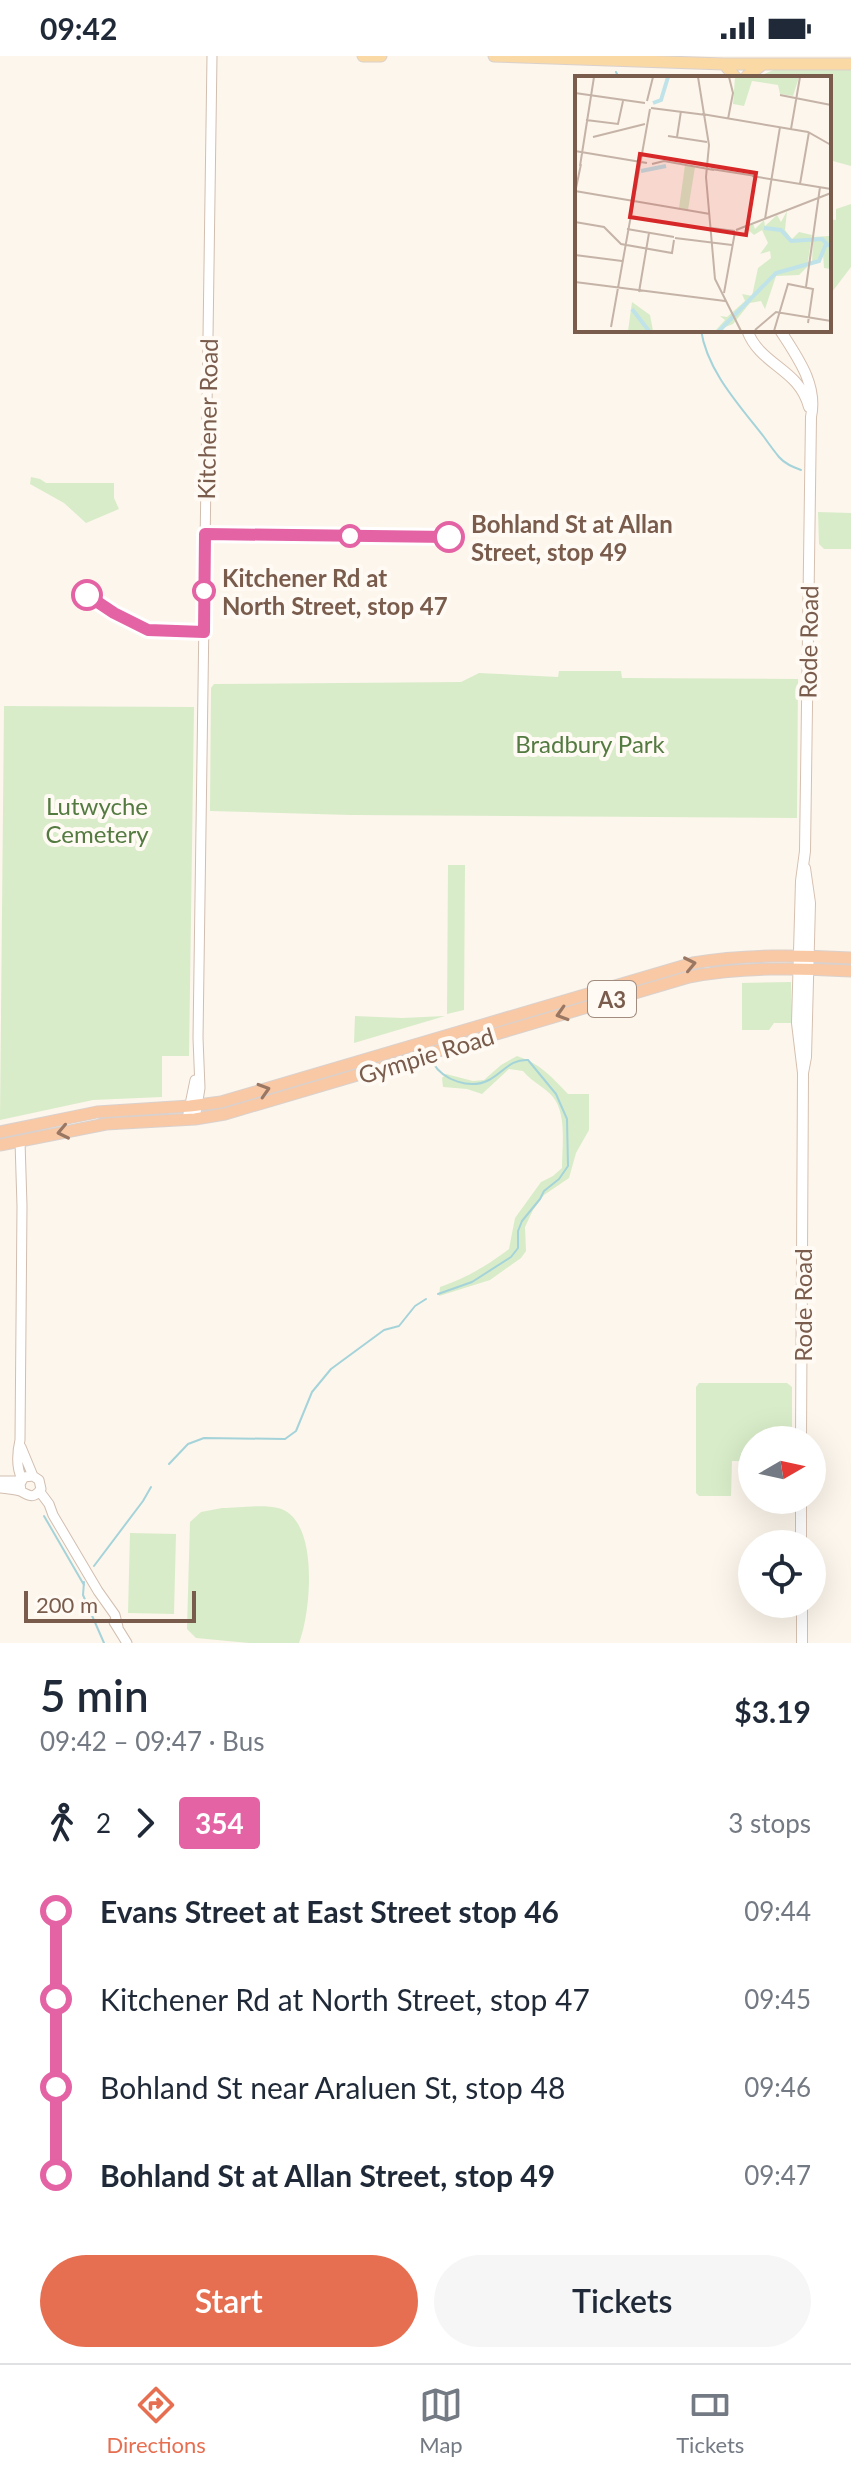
<!DOCTYPE html>
<meta charset="utf-8">
<style>
:root{--surface:#fff;--page:#f6f6f7;--text:#1f2937;--muted:#747a83;--line:#e0e1e3;--accent:#e76f51}
body{margin:0;font-family:Lato,sans-serif;background:var(--page);color:var(--text);height:100vh;display:flex;flex-direction:column;font-size:30px;white-space:nowrap}
*{box-sizing:border-box;margin:0}
p{font-size:26px;color:var(--muted)}
.icon{flex:none;width:44px;height:44px;fill:none;stroke:currentColor;stroke-width:2;stroke-linecap:round;stroke-linejoin:round}
.map{position:relative;height:1587px;overflow:hidden}
.panel{display:flex;flex-direction:column;background:var(--surface);flex:1}
.panel>*{flex:none}
.badge{padding:0 16px;border-radius:6px;font-size:28px;line-height:52px}
.needle{width:52px;rotate:81deg}
.controls{position:absolute;left:738px;top:1370px;display:grid;gap:16px}
.controls a{display:grid;place-items:center;width:88px;height:88px;border-radius:50%;background:var(--surface);box-shadow:0 8px 32px #0002;font-size:40px}
.scale{position:absolute;left:24px;bottom:20px;width:172px;box-sizing:border-box;padding-left:8px;border:4px solid #7a5c4d;border-top:0;font-size:22px;line-height:28px;white-space:nowrap;color:#7a5c4d;-webkit-text-stroke:6px #fffaf3;paint-order:stroke}
.map>.badge{position:absolute;translate:-50% -50%;box-shadow:0 0 0 4px #fff}
.legs{display:flex;align-items:center;gap:12px;height:88px;padding:0 40px;font-size:26px}
.legs p{margin-inline-start:auto}
.summary{display:flex;align-items:center;justify-content:space-between;height:136px;padding:0 40px}
h1{font-size:44px;font-weight:600;line-height:60px}
.primary-button{display:flex;gap:16px;margin-top:auto;padding:16px 40px}
.primary-button a{flex:1;height:92px;border-radius:48px;background:var(--accent);color:#fff;font-size:32px;font-weight:600;line-height:92px;text-align:center}
.primary-button a+a{background:var(--page);color:var(--text)}
ul{padding:0 40px;list-style:none}
li{display:flex;align-items:center;gap:28px;height:88px;font-size:30px}
li i{display:grid;place-items:center;width:12px;height:100%;margin:0 10px;background:currentColor}
li i::after{content:'';width:20px;height:20px;margin:-10px;border:6px solid;border-radius:50%;background:var(--surface)}
li p{margin-inline-start:auto}
li:first-child i{background:linear-gradient(#0000 50%,currentColor 0)}
li:last-child i{background:linear-gradient(currentColor 50%,#0000 0)}
.status{display:flex;justify-content:space-between;align-items:center;height:56px;padding:0 40px;background:var(--surface);direction:ltr}
.status svg{height:22px;fill:currentColor}
.menu{display:flex;justify-content:space-around;align-items:center;height:112px;border-top:2px solid var(--line);background:var(--surface);font-size:22px;color:var(--muted)}
.menu a{display:grid;justify-items:center;gap:4px}
.menu .active{color:var(--accent)}
.map>svg:first-child{display:block}
.green{fill:#d8ecc9}
.lines{fill:none;stroke-linecap:round;stroke-linejoin:round}
.stream{stroke:#a5d3da;stroke-width:2}
.tertiary-casing{stroke:#d1beb0;stroke-width:11}
.secondary-casing{stroke:#d6c0b0;stroke-width:12}
.primary-casing{stroke:#dad1cd;stroke-width:13}
.trunk-casing{stroke:#dad1cd;stroke-width:13}
.tertiary{stroke:#fff;stroke-width:9}
.secondary{stroke:#fff;stroke-width:10}
.primary{stroke:#fbd9a5;stroke-width:11}
.trunk{stroke:#f9c8a4;stroke-width:11}
.oneway{stroke:#9a7763}
.line-1-casing{stroke:#fff;stroke-width:18}
.line-1{stroke:#e463a4;stroke-width:12}
.stop-1-dot{fill:#fff;stroke:#e463a4;stroke-width:4}
.labels{text-anchor:middle;dominant-baseline:central;stroke-width:8;stroke-linejoin:round;paint-order:stroke}
.shield{fill:#fffaf3;stroke:#a28b7f;stroke-width:2}
.shield-label{font-size:22px;font-weight:bold;fill:#7a5c4d}
.street-label{font-size:24px;fill:#7a5c4d;stroke:#fffaf3}
.stop-label{font-size:24px;font-weight:bold;fill:#7a5c4d;stroke:#fffaf3;text-anchor:start}
.park-label{font-size:24px;fill:#537a41;stroke:#fffaf3}
.inset-river{fill:none;stroke:#bfe3e8;stroke-width:4}
.inset-road{fill:none;stroke:#c5b3a7;stroke-width:2}
.view{fill:#d62828;fill-opacity:0.15;stroke:#d62828;stroke-width:4}
.inset-edge{fill:none;stroke:#7a5c4d;stroke-width:4}
</style>
<div class="status"><b>09:42</b><svg viewBox="0 0 49 12"><path d="M0 12V9h3v3zM5 12V6h3v6zM10 12V3h3v9zM15 12V0h3v12zM26 1h20v11H26zM47 4h2v5h-2z"/></svg></div>
<div class="map">
<svg width="851" height="1587" viewBox="0 0 851 1587">
<rect width="100%" height="100%" fill="#fdf6ec"/>
<path class="green" d="M 777,12 L 851,13 L 851,110 L 829,104 L 829,22 L 756,22 Z
M 851,148 L 851,211 L 829,240 L 829,163 L 836,164 L 836,153 Z
M 31,421 L 40,423 L 46,427 L 114,427 L 114,442 L 119,453 L 86,467 L 64,447 L 30,428 Z
M 818,456 L 851,457 L 851,493 L 824,493 L 819,488 Z
M 559,615 L 621,615 L 622,622 L 798,623 L 797,762 L 351,759 L 210,755 L 211,632 L 214,628 L 461,626 L 479,617 L 558,621 Z
M 4,650 L 194,651 L 189,1000 L 162,1000 L 162,1041 L 93,1044 L 0,1064 Z
M 448,809 L 465,809 L 464,954 L 447,958 Z
M 791,926 L 792,967 L 774,967 L 769,974 L 742,974 L 742,927 Z
M 355,960 L 402,962 L 445,960 L 354,987 Z
M 517,1000 C 539,1007 552,1021 568,1038 L 589,1038 L 589,1074 L 576,1097 L 569,1122 L 544,1139 L 533,1154 L 525,1171 L 526,1195 L 521,1202 L 490,1224 L 439,1240 L 440,1231 C 468,1221 485,1211 509,1193 L 515,1162 L 541,1126 L 553,1120 L 562,1112 C 562,1091 567,1058 553,1041 C 546,1032 532,1026 523,1015 L 509,1013 L 482,1038 L 467,1033 L 443,1031 L 442,1022 L 446,1018 L 473,1025 L 484,1024 L 501,1009 Z
M 699,1327 L 787,1327 L 792,1331 L 792,1384 L 752,1384 L 752,1405 L 732,1405 L 731,1440 L 699,1440 L 696,1437 L 696,1331 Z
M 222,1452 C 238,1452 263,1448 278,1452 C 320,1462 311,1557 299,1587 L 249,1587 L 196,1582 L 187,1573 L 190,1466 L 201,1456 Z
M 130,1477 L 176,1478 L 174,1558 L 128,1557 Z"/>
<g class="lines">
<path class="stream" d="M 616,16 L 619,22
M 701,274 C 707,315 740,350 764,381 C 769,388 774,395 779,401 C 785,408 793,411 801,414
M 433,1007 C 443,1024 470,1034 489,1024 C 504,1016 510,1003 528,1004 L 556,1038 L 567,1063 L 568,1110 L 559,1123 L 544,1135 L 540,1143 L 522,1165 L 518,1175 L 518,1192 L 511,1201 L 472,1226 L 438,1238
M 169,1408 L 188,1388 L 204,1382 L 285,1383 L 296,1375 L 312,1336 L 331,1313 L 384,1274 L 399,1270 L 415,1250 L 426,1243
M 44,1460 L 84,1529
M 94,1510 L 143,1445 L 151,1431
M 84,1526 L 83,1539 L 104,1587"/>
<g class="tertiary-casing">
<path id="tertiary" d="M 187,1063 L 195,1024
M 195,1063 L 200,1032 L 198,982 L 212,0
M 20,1085 L 22,1150 L 20,1384 C 17,1397 16,1411 22,1423
M 21,1391 L 33,1420
M 0,1425 L 21,1425
M 0,1432 C 6,1433 14,1433 20,1435 C 29,1439 33,1444 41,1433 L 39,1424 L 33,1420 L 24,1421 L 20,1428 L 21,1435
M 40,1436 L 49,1448 L 53,1459 L 98,1535 L 115,1559 L 118,1571
M 114,1566 L 127,1587"/>
</g>
<g class="secondary-casing">
<path id="secondary" d="M 747,274 C 760,310 799,312 809,351
M 780,274 C 797,301 818,328 811,361 L 805,795 L 801,825 L 797,967 L 803,1017
M 801,1384 L 803,1017 L 806,1001 L 810,847 L 805,812
M 801,1488 L 801,1444
M 802,1587 L 802,1548"/>
</g>
<g class="primary-casing">
<path id="primary" d="M 363,0 L 381,0
M 494,0 L 724,8 L 851,8
M 724,8 L 736,22
M 747,20 L 763,8"/>
</g>
<g class="trunk-casing">
<path id="trunk" d="M 0,1076 L 97,1056 L 190,1050 L 221,1046 L 693,907 C 745,898 799,899 851,902
M 0,1089 L 106,1068 L 195,1063 L 225,1058 L 689,921 C 742,911 798,912 851,915"/>
</g>
<use href="#tertiary" class="tertiary"/>
<use href="#secondary" class="secondary"/>
<use href="#primary" class="primary"/>
<use href="#trunk" class="trunk"/>
</g>
<defs><path id="oneway-chevron" d="M-2-3.5L2.5 0L-2 3.5" fill="none" stroke-width="1.6" stroke-linecap="round" stroke-linejoin="round" transform="scale(2)"/></defs>
<g class="oneway">
<use href="#oneway-chevron" transform="translate(690 908) rotate(-12)"/>
<use href="#oneway-chevron" transform="translate(562 958) rotate(163)"/>
<use href="#oneway-chevron" transform="translate(264 1034) rotate(-17)"/>
<use href="#oneway-chevron" transform="translate(63 1076) rotate(168)"/>
</g>
<g class="lines">
<g class="line-1-casing">
<path id="line-1" d="M 87,539 L 114,557 L 148,574 L 204,576 L 205,478 L 449,481"/>
</g>
<use href="#line-1" class="line-1"/>
</g>
<g class="stop-1-dot">
<circle cx="350" cy="480" r="10"/>
<circle cx="449" cy="481" r="14"/>
<circle cx="204" cy="535" r="10"/>
<circle cx="87" cy="539" r="14"/>
</g>
<g class="labels">
<rect class="shield" x="588" y="925" width="48" height="36" rx="6"/>
<g class="shield-label">
<text x="612" y="943">A3</text>
</g>
<g class="street-label">
<text transform="translate(207 363) rotate(-89)">Kitchener Road</text>
<text transform="translate(808 586) rotate(-89)">Rode Road</text>
<text transform="translate(426 999) rotate(-17)">Gympie Road</text>
<text transform="translate(802 1249) rotate(-90)">Rode Road</text>
</g>
<g class="stop-label">
<text x="471" y="467">Bohland St at Allan<tspan x="471" dy="28">Street, stop 49</tspan></text>
<text x="222" y="521">Kitchener Rd at<tspan x="222" dy="28">North Street, stop 47</tspan></text>
</g>
<g class="park-label">
<text x="590" y="687">Bradbury Park</text>
<text x="97" y="749">Lutwyche<tspan x="97" dy="28">Cemetery</tspan></text>
</g>
</g>
<g transform="translate(575 20)">
<rect width="256" height="256" fill="#fdf6ec"/>
<path d="M 160,1 L 224,1 L 218,20 L 205,18 L 203,9 L 177,5 L 169,30 L 158,28 ZM 110,89 L 120,91 L 113,134 L 104,132 ZM 212,135 L 210,154 L 217,163 L 224,156 L 237,159 L 232,191 L 224,199 L 201,200 L 190,233 L 186,225 L 175,227 L 158,248 L 140,255 L 150,244 L 145,240 L 152,241 L 170,225 L 167,218 L 177,220 L 183,192 L 196,182 L 195,175 L 185,178 L 193,167 L 187,154 L 179,159 L 171,152 L 178,148 L 180,153 L 189,144 L 190,150 L 202,139 L 206,146 ZM 254,160 L 256,193 L 249,192 L 248,178 L 237,189 L 238,161 ZM 57,226 L 75,239 L 78,255 L 53,255 Z" fill="#d8ecc9"/>
<path class="inset-river" d="M 78,27 L 86,24 L 93,1M 66,95 L 91,90M 189,152 L 206,154 L 216,165 L 247,163 L 252,168M 57,233 L 74,255M 144,255 L 201,197 L 244,185 L 251,168 L 256,170"/>
<path class="inset-road" d="M 123,1 L 134,69 L 131,101 L 140,203 L 166,255M 0,17 L 70,27M 205,19 L 256,29M 72,25 L 78,1M 76,32 L 131,39M 127,38 L 233,56 L 256,69M 153,43 L 158,17 L 154,1M 11,44 L 43,48 L 48,25M 216,53 L 225,1M 93,60 L 132,66M 18,61 L 70,48M 102,61 L 106,35M 0,75 L 72,87M 77,88 L 89,85 L 139,94M 5,90 L 19,1M 136,93 L 181,100M 177,100 L 256,113M 225,108 L 234,56M 0,115 L 135,138M 0,117 L 6,88M 190,143 L 205,51M 0,146 L 29,151 L 46,168 L 97,177 L 99,164M 136,152 L 160,155M 52,153 L 99,161M 161,154 L 256,117M 100,162 L 157,169M 0,179 L 47,185M 0,206 L 150,225M 231,211 L 245,111M 64,216 L 74,157M 149,217 L 160,156M 36,251 L 75,33M 180,254 L 201,236 L 256,245M 199,255 L 213,208 L 238,213 L 233,247"/>
<path class="view" d="M 65,78 L 181,97 L 171,159 L 55,141 Z"/>
<rect width="256" height="256" class="inset-edge"/>
</g>
</svg>
<div class="controls">
<a><svg class="needle" viewBox="-14 -14 28 28"><path d="M0-13l5 13h-10z" fill="#e53935"/><path d="M0 13l5-13h-10z" fill="#747a83"/></svg></a>
<a><svg class="icon" aria-label="locate" viewBox="0 0 24 24"><circle cx="12" cy="12" r="6"/><path d="M12 2v4M12 18v4M2 12h4M18 12h4"/></svg></a>
</div>
<div class="scale">200 m</div>
</div>
<section class="panel">
<div class="summary"><div><h1>5 min</h1><p>09:42 – 09:47 · Bus</p></div><b>$3.19</b></div>
<div class="legs"><svg class="icon" aria-label="walk" viewBox="0 0 24 24"><circle cx="13" cy="4" r="2"/><path d="M13 8l-2 6 4 7M11 14l-3 7M7 12l3-4h3l4 4"/></svg>2<svg class="icon" aria-label="forward" viewBox="0 0 24 24"><path d="M9 5l7 7-7 7"/></svg><b class="badge" style="background:#e463a4;color:#fff">354</b><p>3 stops</p></div>
<ul>
<li><i style="color:#e463a4"></i><b>Evans Street at East Street stop 46</b><p>09:44</p></li>
<li><i style="color:#e463a4"></i><span>Kitchener Rd at North Street, stop 47</span><p>09:45</p></li>
<li><i style="color:#e463a4"></i><span>Bohland St near Araluen St, stop 48</span><p>09:46</p></li>
<li><i style="color:#e463a4"></i><b>Bohland St at Allan Street, stop 49</b><p>09:47</p></li>
</ul>
<div class="primary-button"><a>Start</a><a>Tickets</a></div>
</section>
<nav class="menu">
<a class="active"><svg class="icon" aria-label="directions" viewBox="0 0 24 24"><path d="M12 3l9 9-9 9-9-9zM9 14v-3h6M13 9l2 2-2 2"/></svg>Directions</a>
<a><svg class="icon" aria-label="map" viewBox="0 0 24 24"><path d="M3 6l6-2 6 2 6-2v14l-6 2-6-2-6 2zM9 4v14M15 6v14"/></svg>Map</a>
<a><svg class="icon" aria-label="tickets" viewBox="0 0 24 24"><path d="M3 7h18v10H3zM15 7v10"/></svg>Tickets</a>
</nav>
